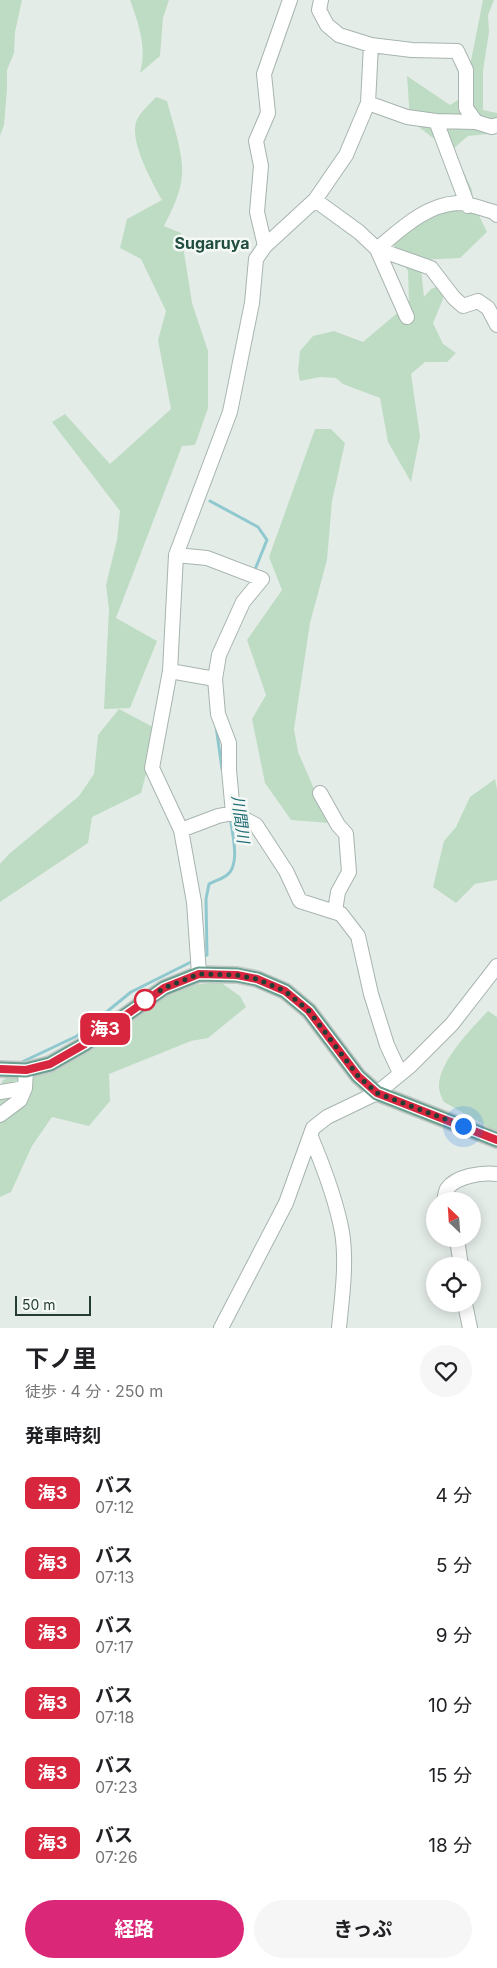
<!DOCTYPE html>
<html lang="ja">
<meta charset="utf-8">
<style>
:root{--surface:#fff;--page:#f6f6f6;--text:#202124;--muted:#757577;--accent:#db2777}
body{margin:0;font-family:Inter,"Noto Sans JP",sans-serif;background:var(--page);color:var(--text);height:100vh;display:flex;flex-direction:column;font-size:19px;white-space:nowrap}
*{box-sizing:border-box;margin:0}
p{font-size:16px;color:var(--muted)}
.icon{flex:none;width:28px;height:28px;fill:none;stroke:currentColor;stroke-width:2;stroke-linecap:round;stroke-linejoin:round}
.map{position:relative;height:1328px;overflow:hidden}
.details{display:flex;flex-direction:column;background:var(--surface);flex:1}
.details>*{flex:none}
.badge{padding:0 10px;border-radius:8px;font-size:18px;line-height:32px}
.needle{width:32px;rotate:335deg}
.controls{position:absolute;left:426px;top:1192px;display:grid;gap:10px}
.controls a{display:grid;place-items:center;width:55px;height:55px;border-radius:50%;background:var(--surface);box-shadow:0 2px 12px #0003;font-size:25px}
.scale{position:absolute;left:15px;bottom:12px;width:76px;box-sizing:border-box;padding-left:5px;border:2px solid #243d35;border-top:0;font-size:14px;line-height:18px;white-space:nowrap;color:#243d35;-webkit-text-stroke:4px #f4f9f6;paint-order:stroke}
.you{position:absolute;width:25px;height:25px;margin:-12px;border:4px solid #fff;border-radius:50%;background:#1a73e8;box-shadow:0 0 0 8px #1a73e833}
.map>.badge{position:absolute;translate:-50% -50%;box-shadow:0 0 0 2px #fff}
h2{padding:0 25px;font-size:19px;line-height:45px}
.round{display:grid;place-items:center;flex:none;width:52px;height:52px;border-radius:26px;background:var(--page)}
.head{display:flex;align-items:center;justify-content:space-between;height:85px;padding:0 25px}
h1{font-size:24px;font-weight:700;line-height:38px}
.primary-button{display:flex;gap:10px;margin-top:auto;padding:10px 25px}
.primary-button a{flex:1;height:58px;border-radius:30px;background:var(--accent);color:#fff;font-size:20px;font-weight:700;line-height:58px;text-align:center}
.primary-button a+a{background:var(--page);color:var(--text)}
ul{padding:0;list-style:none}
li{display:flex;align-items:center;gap:15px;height:70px;padding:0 25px}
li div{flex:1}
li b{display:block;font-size:19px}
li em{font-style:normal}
li .badge{min-width:55px;font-weight:700;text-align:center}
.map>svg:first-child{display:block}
.green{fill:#bedcc4}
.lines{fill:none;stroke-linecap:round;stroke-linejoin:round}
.stream{stroke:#8fc8ce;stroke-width:3}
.minor-casing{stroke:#a7b4af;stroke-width:16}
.major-casing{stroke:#c2c9c6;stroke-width:18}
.minor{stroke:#fff;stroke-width:14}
.major{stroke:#6aa08f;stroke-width:15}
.line-casing{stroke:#fff;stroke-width:11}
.line{stroke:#d7263d;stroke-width:8}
.walk{stroke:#243d35;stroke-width:5;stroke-dasharray:0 9}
.stop-dot{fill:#fff;stroke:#d7263d;stroke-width:2.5}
.labels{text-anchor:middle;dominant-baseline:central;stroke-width:5;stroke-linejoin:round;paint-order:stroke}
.neighbourhood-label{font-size:16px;font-weight:bold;fill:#214e41;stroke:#f4f9f6}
.water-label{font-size:16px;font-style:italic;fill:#216c76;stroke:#f4f9f6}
</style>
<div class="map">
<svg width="497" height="1328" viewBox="0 0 497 1328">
<rect width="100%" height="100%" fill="#e4ece8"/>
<path class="green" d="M 0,0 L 22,0 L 15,32 L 14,53 L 7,70 L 7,89 L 4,125 L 0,136 Z
M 130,0 L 169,0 L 163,18 L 160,56 L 140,73 C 147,47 139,25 130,0 Z
M 483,0 L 494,0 L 488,15 L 489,32 L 483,71 L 483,110 L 497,113 L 497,133 L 468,136 L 453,149 L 472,190 L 473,203 L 487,232 L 460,258 L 420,260 L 424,297 L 431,289 L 443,284 L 443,299 L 433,323 L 443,344 L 456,353 L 447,362 L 425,362 L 411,374 L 420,436 L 411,482 L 388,442 L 380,398 L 343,384 L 336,378 L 320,377 L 300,381 L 298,371 L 300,351 L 313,336 L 334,331 L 363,342 L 409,303 L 408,271 L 392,242 L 461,198 L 447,149 L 410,120 L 407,76 L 450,105 L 464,96 Z
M 156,97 L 167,101 C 172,120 184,155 182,174 C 181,193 172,210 164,226 L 181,233 L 192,303 L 208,351 L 208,408 L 195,445 L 182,446 L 116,618 L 157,641 L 130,708 L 104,709 L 109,609 L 106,585 L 117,540 L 120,511 L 52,422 L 65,414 L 110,464 L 171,409 L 158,340 L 166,311 L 141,259 L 120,248 L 127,219 L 162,200 C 152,182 130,143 136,122 C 139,113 149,105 156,97 Z
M 315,429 L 331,429 L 345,443 L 332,501 L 327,560 L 310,623 L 294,729 L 298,752 L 329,823 L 291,820 L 265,783 L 252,719 L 266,695 L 247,640 L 282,590 L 269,557 Z
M 119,709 L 153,727 L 147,770 L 141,793 L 92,817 L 88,843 L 0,902 L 0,864 L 9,854 L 79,796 L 94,774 L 98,735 Z
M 495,779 L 497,789 L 497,880 L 475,884 L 456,903 L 433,887 L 444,841 L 456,827 L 470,797 Z
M 220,982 L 240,996 L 246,1007 L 208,1038 L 191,1041 L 109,1074 L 110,1101 L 89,1126 L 52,1117 L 32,1146 L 11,1192 L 0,1197 L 0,1087 L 3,1080 L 181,986 Z
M 488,1011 L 497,1017 L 497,1132 L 444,1102 C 442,1098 439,1092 439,1087 C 438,1062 472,1028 488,1011 Z"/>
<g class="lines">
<path class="stream" d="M 210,501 L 258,527 L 267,540 L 254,572
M 216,726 L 222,769
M 201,958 L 207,955 L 206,899 L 209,884 C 214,881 222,879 227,875 C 241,865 232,832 230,817
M 22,1062 L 77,1036 L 131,992 L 193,961"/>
<g class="minor-casing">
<path id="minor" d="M 321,0 L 319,10 L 327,25 L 339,35 L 371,45 L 412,50 L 457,51 L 466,70 L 466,108 L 476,122 L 492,127 L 497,125
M 368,103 L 407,117 L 436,121 L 476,122
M 436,121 L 468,206
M 315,200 L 359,232 L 377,249 L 407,317
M 497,215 L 494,212 C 483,209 468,203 457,203 C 425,205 400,230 377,249 L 431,268 L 454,298 L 463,306 L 478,301 L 488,308 L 497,325
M 265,246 L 257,212 L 261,166 L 256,141 L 268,113 L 264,74 L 290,0
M 176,555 L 207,558 L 262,579 L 243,602 L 219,655 L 215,679 L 218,714 L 229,743 L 229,770 L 233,813
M 170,671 L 215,679
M 320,793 L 338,825 L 346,834 L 349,872 L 338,892 L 335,911
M 181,830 L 218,816 L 233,813 L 256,825 L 286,871 L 300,901 L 341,914 L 358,936 L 371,994 L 387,1045 L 400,1073
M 199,974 L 194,902 L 181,830 L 152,768 L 170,671 L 176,555 L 230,412 L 252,303 L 256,259 L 265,246 L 315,200 L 346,155 L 368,103 L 371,45
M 0,1092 L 25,1088 L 26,1070
M 0,1115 L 20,1100 L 25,1088
M 311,1137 C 324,1168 336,1199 342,1232 C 347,1263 342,1297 339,1328
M 444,1201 C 445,1197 445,1193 447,1189 C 456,1176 482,1172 497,1174
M 457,1239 L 461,1266
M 465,1304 L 470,1328
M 221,1328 L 286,1203 L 313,1128 L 327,1117 L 377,1093 L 410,1066 L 452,1024 L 497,966"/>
</g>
<g class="major-casing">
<path id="major" d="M 0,1069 L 26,1070 L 50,1064 L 85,1044 L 164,988 L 199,974 L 237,975 L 257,979 L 285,991 L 309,1011 L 358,1076 L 377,1093 L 497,1140"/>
</g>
<use href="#minor" class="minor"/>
<use href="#major" class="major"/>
</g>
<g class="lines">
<g class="line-casing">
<path id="line" d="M 0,1069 L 26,1070 L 50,1064 L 85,1044 L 164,988 L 199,974 L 237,975 L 257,979 L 285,991 L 309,1011 L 358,1076 L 377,1093 L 497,1140"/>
</g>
<use href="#line" class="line"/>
<path class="walk" d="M 145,1000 L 164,988 L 199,974 L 237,975 L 257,979 L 285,991 L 309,1011 L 358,1076 L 377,1093 L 463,1126"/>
</g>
<circle class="stop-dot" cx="145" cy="1000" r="10"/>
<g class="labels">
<g class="neighbourhood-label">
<text x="212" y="243">Sugaruya</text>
</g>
<g class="water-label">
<text transform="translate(241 819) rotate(83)">川間川</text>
</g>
</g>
</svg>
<div class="controls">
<a><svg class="needle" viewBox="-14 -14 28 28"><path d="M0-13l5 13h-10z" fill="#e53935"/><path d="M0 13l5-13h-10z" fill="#757577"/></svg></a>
<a><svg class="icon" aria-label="locate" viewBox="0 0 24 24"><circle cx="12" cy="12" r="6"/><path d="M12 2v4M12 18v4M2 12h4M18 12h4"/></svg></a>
</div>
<div class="scale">50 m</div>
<div class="you" style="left:463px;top:1126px"></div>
<b class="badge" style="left:105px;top:1029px;background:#d7263d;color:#fff">海3</b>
</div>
<section class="details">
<div class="head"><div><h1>下ノ里</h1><p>徒歩 · 4 分 · 250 m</p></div><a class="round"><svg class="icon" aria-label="heart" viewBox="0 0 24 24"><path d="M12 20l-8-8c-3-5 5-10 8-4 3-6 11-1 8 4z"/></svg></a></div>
<h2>発車時刻</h2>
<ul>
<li><span class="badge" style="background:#d7263d;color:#fff">海3</span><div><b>バス</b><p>07:12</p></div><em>4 分</em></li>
<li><span class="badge" style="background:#d7263d;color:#fff">海3</span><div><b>バス</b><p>07:13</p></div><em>5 分</em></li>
<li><span class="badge" style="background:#d7263d;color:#fff">海3</span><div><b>バス</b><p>07:17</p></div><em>9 分</em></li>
<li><span class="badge" style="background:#d7263d;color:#fff">海3</span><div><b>バス</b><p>07:18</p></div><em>10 分</em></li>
<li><span class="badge" style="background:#d7263d;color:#fff">海3</span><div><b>バス</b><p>07:23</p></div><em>15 分</em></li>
<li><span class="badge" style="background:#d7263d;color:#fff">海3</span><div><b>バス</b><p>07:26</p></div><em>18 分</em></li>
</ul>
<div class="primary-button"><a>経路</a><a>きっぷ</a></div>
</section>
